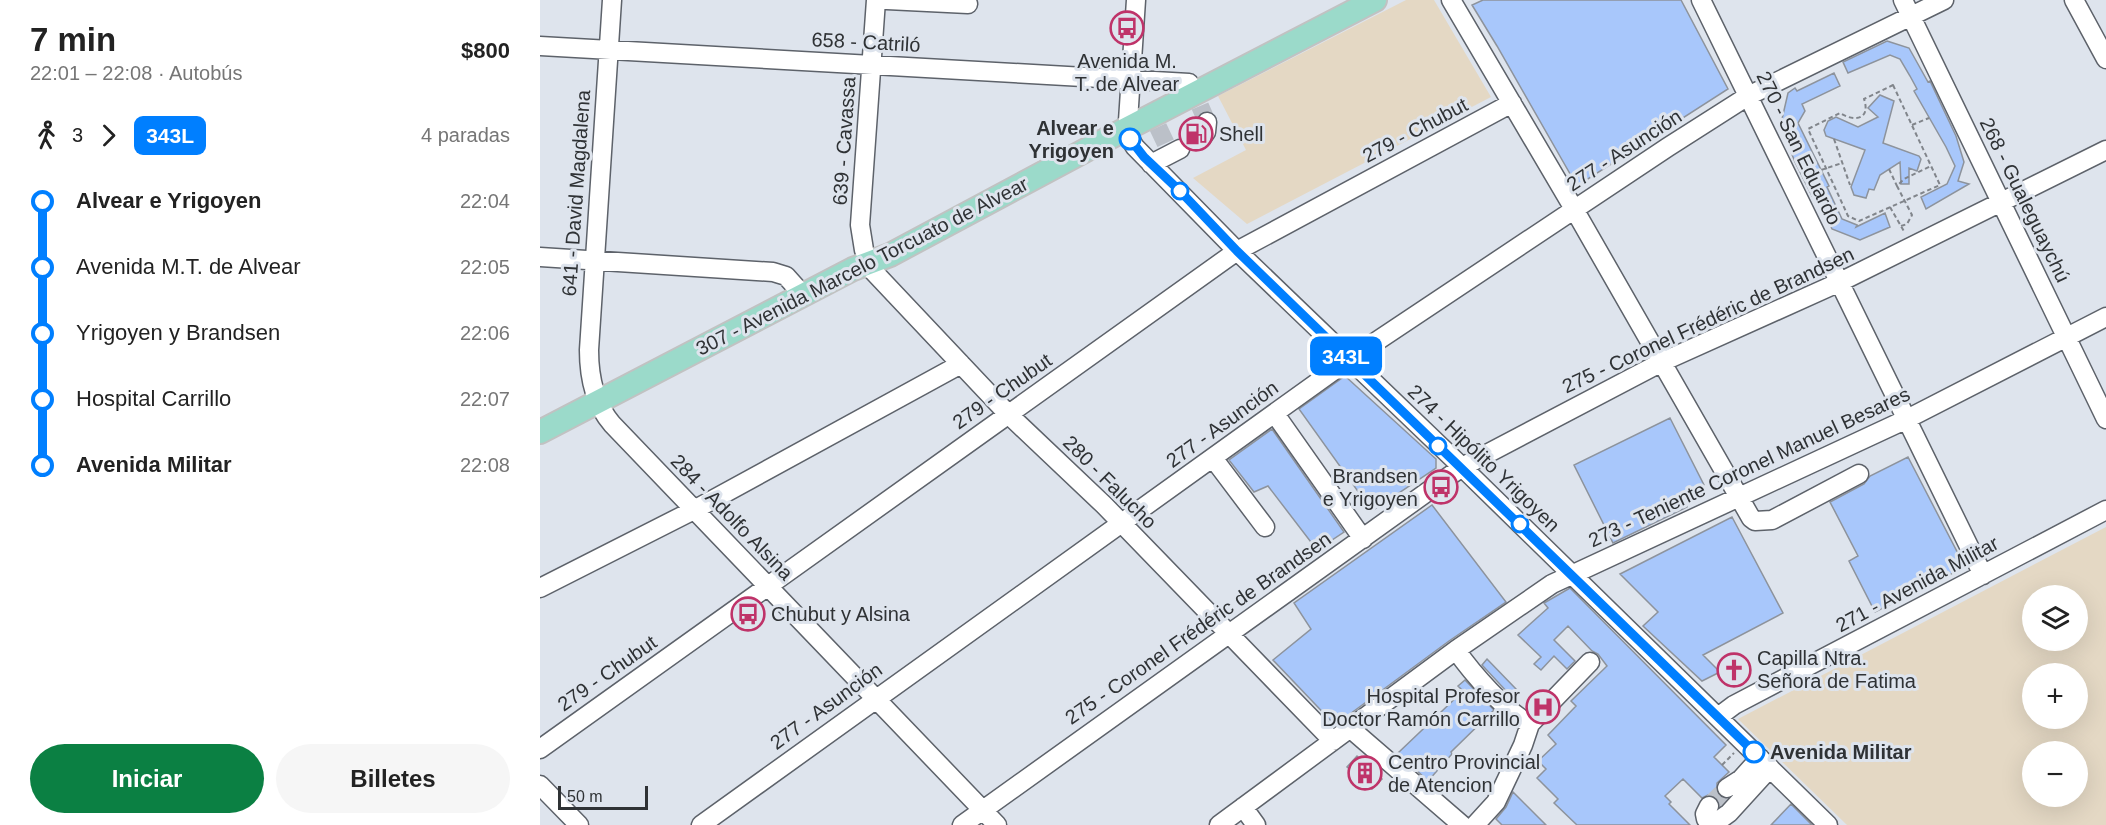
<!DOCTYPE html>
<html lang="es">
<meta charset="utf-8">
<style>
:root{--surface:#fff;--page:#f6f6f6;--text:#222;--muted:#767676;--accent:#0b8043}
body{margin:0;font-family:Helvetica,sans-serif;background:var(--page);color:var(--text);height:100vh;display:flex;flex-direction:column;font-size:22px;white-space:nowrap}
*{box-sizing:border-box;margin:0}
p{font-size:20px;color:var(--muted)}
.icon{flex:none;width:33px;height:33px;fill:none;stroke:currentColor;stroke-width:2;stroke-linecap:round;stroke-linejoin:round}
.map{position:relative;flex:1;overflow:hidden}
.side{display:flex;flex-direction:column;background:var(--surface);width:540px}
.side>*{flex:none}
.badge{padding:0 12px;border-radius:9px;font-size:21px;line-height:39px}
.controls{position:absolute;left:1482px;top:585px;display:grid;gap:12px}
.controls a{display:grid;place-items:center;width:66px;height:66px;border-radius:50%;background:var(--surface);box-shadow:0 6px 24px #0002;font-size:30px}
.scale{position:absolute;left:18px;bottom:15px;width:90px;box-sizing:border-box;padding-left:6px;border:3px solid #2f3235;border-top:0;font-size:16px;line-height:21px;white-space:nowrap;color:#2f3235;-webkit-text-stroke:4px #dee4ed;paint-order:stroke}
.map>.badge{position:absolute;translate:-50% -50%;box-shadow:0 0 0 3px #fff}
.legs{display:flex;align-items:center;gap:9px;height:66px;padding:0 30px;font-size:20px}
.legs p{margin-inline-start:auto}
.headline{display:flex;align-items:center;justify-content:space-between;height:102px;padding:0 30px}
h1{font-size:33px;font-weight:800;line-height:45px}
.action{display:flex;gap:12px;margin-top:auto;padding:12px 30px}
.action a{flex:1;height:69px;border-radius:36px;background:var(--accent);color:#fff;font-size:24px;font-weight:800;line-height:69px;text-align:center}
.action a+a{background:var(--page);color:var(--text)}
ul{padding:0 30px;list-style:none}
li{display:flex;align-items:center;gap:21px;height:66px;font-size:22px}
li i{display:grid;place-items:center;width:9px;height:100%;margin:0 8px;background:currentColor}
li i::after{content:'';width:15px;height:15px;margin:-8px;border:4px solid;border-radius:50%;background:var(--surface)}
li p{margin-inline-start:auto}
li:first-child i{background:linear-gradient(#0000 50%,currentColor 0)}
li:last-child i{background:linear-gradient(currentColor 50%,#0000 0)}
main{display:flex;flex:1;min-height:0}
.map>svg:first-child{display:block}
.industrial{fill:#e4d8c4;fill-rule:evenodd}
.building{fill:#a8c7fb;stroke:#8d939c;stroke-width:1.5}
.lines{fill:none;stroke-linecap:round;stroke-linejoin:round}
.minor-tunnel{stroke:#bbc0c8;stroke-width:18;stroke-dasharray:18 9;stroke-linecap:butt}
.minor-casing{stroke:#5d626a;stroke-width:21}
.major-casing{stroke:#c1c2c2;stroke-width:26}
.path{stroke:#81858b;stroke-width:2;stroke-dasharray:4.5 3;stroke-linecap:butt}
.minor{stroke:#fff;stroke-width:18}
.major{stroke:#9bdaca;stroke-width:22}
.line-1-casing{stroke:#fff;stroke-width:14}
.line-1{stroke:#007fff;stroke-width:9}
.stop-1-dot{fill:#fff;stroke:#007fff;stroke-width:3}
.labels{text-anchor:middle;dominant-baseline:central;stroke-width:6;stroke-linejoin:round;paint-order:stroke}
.street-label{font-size:20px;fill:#2f3235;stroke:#dee4ed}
.poi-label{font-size:20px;fill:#2f3235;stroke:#dee4ed;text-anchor:start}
.stop-label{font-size:20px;font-weight:bold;fill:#2f3235;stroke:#dee4ed;text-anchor:end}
</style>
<main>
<section class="side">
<div class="headline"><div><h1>7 min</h1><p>22:01 – 22:08 · Autobús</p></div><b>$800</b></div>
<div class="legs"><svg class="icon" aria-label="walk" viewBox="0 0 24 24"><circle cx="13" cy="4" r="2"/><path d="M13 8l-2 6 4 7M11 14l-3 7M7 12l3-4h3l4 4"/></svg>3<svg class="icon" aria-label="forward" viewBox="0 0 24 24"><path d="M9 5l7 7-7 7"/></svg><b class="badge" style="background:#007fff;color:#fff">343L</b><p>4 paradas</p></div>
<ul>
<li><i style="color:#007fff"></i><b>Alvear e Yrigoyen</b><p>22:04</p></li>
<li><i style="color:#007fff"></i><span>Avenida M.T. de Alvear</span><p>22:05</p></li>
<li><i style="color:#007fff"></i><span>Yrigoyen y Brandsen</span><p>22:06</p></li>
<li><i style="color:#007fff"></i><span>Hospital Carrillo</span><p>22:07</p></li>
<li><i style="color:#007fff"></i><b>Avenida Militar</b><p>22:08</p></li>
</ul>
<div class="action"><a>Iniciar</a><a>Billetes</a></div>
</section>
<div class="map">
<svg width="1566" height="825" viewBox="0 0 1566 825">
<rect width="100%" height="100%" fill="#dee4ed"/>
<path class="industrial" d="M 866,0 L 894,0 L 951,97 L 707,224 L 653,178 L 706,150 L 678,96 Z
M 1566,527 L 1566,825 L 1307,825 L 1198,719 ZM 1492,596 L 1538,596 L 1538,640 L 1492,640 ZM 1492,674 L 1538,674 L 1538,718 L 1492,718 ZM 1492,752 L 1538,752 L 1538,796 L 1492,796 Z"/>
<path class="building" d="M 943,0 L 1141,0 L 1188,89 L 1037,186 L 957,46 L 932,5 Z
M 1347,41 L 1369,48 L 1388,82 L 1390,81 L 1416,136 L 1424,162 L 1418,181 L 1429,184 L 1386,209 L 1381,197 L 1407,184 L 1415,166 L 1406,147 L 1374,91 L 1377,89 L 1370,76 L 1360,59 L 1350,55 L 1308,73 L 1303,62 Z
M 1294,73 L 1300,86 L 1262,104 L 1265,111 L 1258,123 L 1289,186 L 1287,187 L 1302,219 L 1317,225 L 1316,227 L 1345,213 L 1350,227 L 1320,240 L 1292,229 L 1275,194 L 1272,196 L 1255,162 L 1251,152 L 1256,149 L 1242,119 L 1248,93 L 1255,88 L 1257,91 Z
M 1340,95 L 1354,101 L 1343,143 L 1379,156 L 1381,159 L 1377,171 L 1369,168 L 1369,184 L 1361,184 L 1360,162 L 1340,175 L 1334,190 L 1329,189 L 1326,198 L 1314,195 L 1311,187 L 1325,150 L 1286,136 L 1284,130 L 1288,121 L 1296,117 L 1318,127 L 1338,117 L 1328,108 Z
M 805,376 L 896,459 L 896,468 L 832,511 L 759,409 Z
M 1130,418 L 1164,485 L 1142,495 L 1147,507 L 1073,543 L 1034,465 Z
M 732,429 L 804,532 L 777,550 L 728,486 L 714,492 L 689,460 Z
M 1368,457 L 1425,567 L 1335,612 L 1309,561 L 1318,556 L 1290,502 L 1324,484 L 1330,476 Z
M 892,505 L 966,602 L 909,641 L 795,725 L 733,660 L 771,629 L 754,603 Z
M 1192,517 L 1243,613 L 1163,655 L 1180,672 L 1162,681 L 1103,626 L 1118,612 L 1080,574 Z
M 1030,588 L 1186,745 L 1174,757 L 1189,772 L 1177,783 L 1177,794 L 1186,800 L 1181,805 L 1180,805 L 1178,799 L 1173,796 L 1168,795 L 1162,798 L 1143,779 L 1125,796 L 1131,802 L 1129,804 L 1150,825 L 1037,825 L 1014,803 L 1018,799 L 997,778 L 1006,769 L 998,761 L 1016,744 L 1008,735 L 1036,706 L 1031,701 L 1067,666 L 1058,654 L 1052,651 L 1028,626 L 1014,640 L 1035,661 L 1027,669 L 1014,656 L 1001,670 L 994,664 L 1001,657 L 978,635 L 1008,608 L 1004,603 Z
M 947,659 L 976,689 L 970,695 L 942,665 Z
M 925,680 L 954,710 L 911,752 L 912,754 L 888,781 L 858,753 L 923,691 L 918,686 Z
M 817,756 L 842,779 L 832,789 L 807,767 Z
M 973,792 L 1006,825 L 962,825 L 956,819 L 966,807 Z
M 1251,804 L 1272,825 L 1231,825 Z"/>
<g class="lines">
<path class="minor-tunnel" d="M 660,106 L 667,122
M 618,127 L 626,144
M 1169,806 L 1187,788"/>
<g class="minor-casing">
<path id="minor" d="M 72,0 L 49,350 C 49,377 54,403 72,424 L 457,825
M 336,0 L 320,225 L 324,250 L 333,271 L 468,414 L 564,505 L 793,741
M 347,0 L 428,4
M 596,0 L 588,121 L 590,139 L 595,147 L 697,251 L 922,467 L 1288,825
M 911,0 L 1034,209 L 1211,518 L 1215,521 L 1232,520 L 1319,474
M 1161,0 L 1443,575
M 1363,0 L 1566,419
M 1534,0 L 1566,59
M 0,46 L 649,83
M 661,139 L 666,132 L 667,122
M 611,164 L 640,149
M 0,257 L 233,272 L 246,276 L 263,295
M 735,414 L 823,539
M 673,458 L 725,527
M 0,588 L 154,510 L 421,364
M 916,650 C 932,673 965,711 990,724
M 1178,717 L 1194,705 L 1566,510
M 811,729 L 922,825
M 0,749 L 697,251 L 972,103
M 0,785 L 39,825
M 1187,788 L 1201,779 L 1220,758
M 1169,806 L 1165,814 L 1166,819 L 1170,823 L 1175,823 L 1189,813 L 1230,768
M 703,807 L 716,825
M 161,825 L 810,359 L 1128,147 L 1208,96 L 1404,0
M 422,825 L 922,467 L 1122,362 L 1300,282 L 1566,150
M 679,825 L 916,650 L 1012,584 L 1367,419 L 1566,317
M 935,825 L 956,802 L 983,745 L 990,724 L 1050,662"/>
</g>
<g class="major-casing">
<path id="major" d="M 0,432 L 313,269 L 350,255 L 561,142 L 835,0"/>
</g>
<path class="path" d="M 1353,85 L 1400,185 L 1319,221 L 1308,216 L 1268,129 L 1300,113 C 1314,122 1331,120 1324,99 Z
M 1372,125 L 1389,118
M 1294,139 L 1310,185
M 1349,169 L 1357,186
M 1281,170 L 1302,163
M 1350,207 L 1365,233
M 1361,226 L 1367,224 L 1372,215 L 1357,186 L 1364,179 L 1391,166
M 1182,765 L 1194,753"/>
<use href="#minor" class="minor"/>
<use href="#major" class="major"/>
</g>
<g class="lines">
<g class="line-1-casing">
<path id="line-1" d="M 590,139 L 604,157 L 640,191 L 697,251 L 1214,752"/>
</g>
<use href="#line-1" class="line-1"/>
</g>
<defs>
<g id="bus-ring" transform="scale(1.725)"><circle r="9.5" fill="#dee4ed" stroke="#bf3369" stroke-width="1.5"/><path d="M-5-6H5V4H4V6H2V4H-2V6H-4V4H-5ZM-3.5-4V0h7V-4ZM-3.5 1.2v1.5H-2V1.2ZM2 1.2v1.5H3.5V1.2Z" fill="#bf3369"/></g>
<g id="fuel-ring" transform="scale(1.725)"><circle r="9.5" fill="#dee4ed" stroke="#bf3369" stroke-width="1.5"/><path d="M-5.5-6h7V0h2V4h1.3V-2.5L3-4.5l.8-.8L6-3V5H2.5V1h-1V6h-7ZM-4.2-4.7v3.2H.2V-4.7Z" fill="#bf3369"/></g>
<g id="church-ring" transform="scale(1.725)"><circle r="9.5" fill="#dee4ed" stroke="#bf3369" stroke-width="1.5"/><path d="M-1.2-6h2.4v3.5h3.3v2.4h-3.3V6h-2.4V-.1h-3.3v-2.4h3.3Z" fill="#bf3369"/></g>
<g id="hospital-ring" transform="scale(1.725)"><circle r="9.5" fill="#dee4ed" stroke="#bf3369" stroke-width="1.5"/><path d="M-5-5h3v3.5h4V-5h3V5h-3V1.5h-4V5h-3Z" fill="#bf3369"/></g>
<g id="building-ring" transform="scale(1.725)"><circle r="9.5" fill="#dee4ed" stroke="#bf3369" stroke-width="1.5"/><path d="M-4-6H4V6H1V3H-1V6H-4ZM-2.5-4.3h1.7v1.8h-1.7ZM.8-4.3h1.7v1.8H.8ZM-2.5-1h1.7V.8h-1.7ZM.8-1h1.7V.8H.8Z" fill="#bf3369"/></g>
</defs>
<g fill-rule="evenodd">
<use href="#bus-ring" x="587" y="28"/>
<use href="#fuel-ring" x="656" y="134"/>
<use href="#bus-ring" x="901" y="487"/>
<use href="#bus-ring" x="208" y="614"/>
<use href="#church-ring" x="1194" y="670"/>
<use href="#hospital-ring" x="1003" y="707"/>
<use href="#building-ring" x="825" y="773"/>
</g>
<g class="stop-1-dot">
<circle cx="590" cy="139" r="10"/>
<circle cx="640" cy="191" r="8"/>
<circle cx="898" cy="446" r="8"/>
<circle cx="980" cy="524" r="8"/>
<circle cx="1214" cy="752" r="10"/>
</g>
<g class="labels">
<g class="street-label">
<text transform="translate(326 42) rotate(3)">658 - Catriló</text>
<text transform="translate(875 130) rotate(-28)">279 - Chubut</text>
<text transform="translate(304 141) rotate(-86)">639 - Cavassa</text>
<text transform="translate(1259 148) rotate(64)">270 - San Eduardo</text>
<text transform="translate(1084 150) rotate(-33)">277 - Asunción</text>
<text transform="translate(36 193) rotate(-86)">641 - David Magdalena</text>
<text transform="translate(1485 200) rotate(64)">268 - Gualeguaychú</text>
<text transform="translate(322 266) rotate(-27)">307 - Avenida Marcelo Torcuato de Alvear</text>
<text transform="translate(1168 320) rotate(-25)">275 - Coronel Frédéric de Brandsen</text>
<text transform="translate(462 391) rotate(-35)">279 - Chubut</text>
<text transform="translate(682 424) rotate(-36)">277 - Asunción</text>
<text transform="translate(944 458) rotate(44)">274 - Hipólito Yrigoyen</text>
<text transform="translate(1209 467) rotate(-25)">273 - Teniente Coronel Manuel Besares</text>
<text transform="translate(570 482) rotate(45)">280 - Falucho</text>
<text transform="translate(192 517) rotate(46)">284 - Adolfo Alsina</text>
<text transform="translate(1377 584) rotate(-28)">271 - Avenida Militar</text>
<text transform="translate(658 628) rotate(-35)">275 - Coronel Frédéric de Brandsen</text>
<text transform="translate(67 673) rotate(-35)">279 - Chubut</text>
<text transform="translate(286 706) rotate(-36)">277 - Asunción</text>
</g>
<g class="poi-label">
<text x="587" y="61" text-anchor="middle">Avenida M.<tspan x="587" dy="23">T. de Alvear</tspan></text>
<text x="679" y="134">Shell</text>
<text x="878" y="476" text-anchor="end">Brandsen<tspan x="878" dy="23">e Yrigoyen</tspan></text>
<text x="231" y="614">Chubut y Alsina</text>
<text x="1217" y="658">Capilla Ntra.<tspan x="1217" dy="23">Señora de Fatima</tspan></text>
<text x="980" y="696" text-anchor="end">Hospital Profesor<tspan x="980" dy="23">Doctor Ramón Carrillo</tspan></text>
<text x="848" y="762">Centro Provincial<tspan x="848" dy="23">de Atencion</tspan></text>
</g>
<g class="stop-label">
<text x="574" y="128">Alvear e<tspan x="574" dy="23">Yrigoyen</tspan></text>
<text x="1230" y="752" text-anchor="start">Avenida Militar</text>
</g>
</g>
</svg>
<div class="controls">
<a><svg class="icon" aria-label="layers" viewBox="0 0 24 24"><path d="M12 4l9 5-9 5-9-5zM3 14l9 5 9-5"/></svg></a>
<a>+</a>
<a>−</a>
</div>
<div class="scale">50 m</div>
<b class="badge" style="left:806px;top:356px;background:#007fff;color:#fff">343L</b>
</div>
</main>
